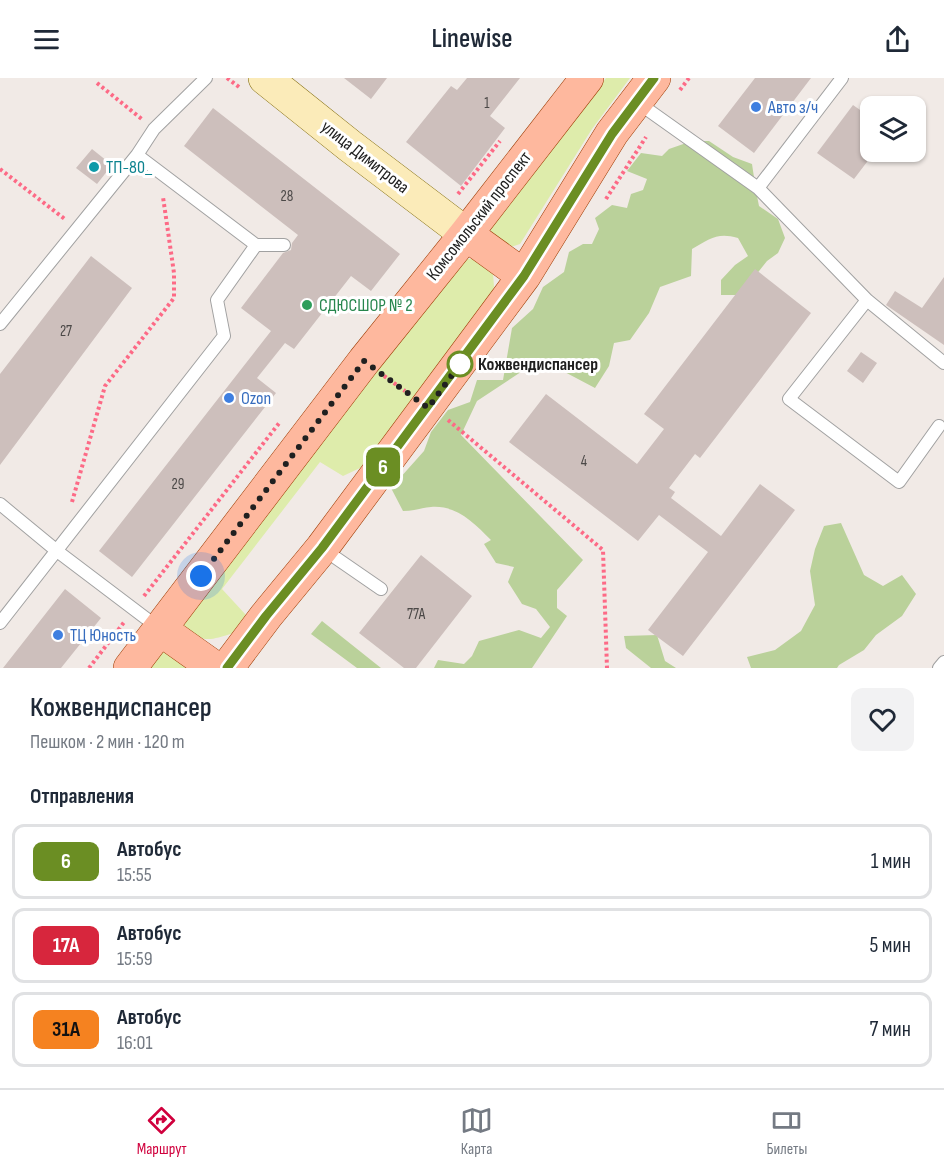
<!DOCTYPE html>
<html lang="ru">
<meta charset="utf-8">
<style>
:root{--surface:#fff;--page:#f2f2f3;--text:#1f2937;--muted:#747a83;--line:#e0e1e3;--accent:#d0003d}
body{margin:0;font-family:"Sofia Sans Condensed",sans-serif;background:var(--page);color:var(--text);height:100vh;display:flex;flex-direction:column;font-size:22px;white-space:nowrap}
*{box-sizing:border-box;margin:0}
p{font-size:20px;color:var(--muted)}
.icon{flex:none;width:33px;height:33px;fill:none;stroke:currentColor;stroke-width:2;stroke-linecap:round;stroke-linejoin:round}
.map{position:relative;height:590px;overflow:hidden}
.sheet{display:flex;flex-direction:column;background:var(--surface);flex:1}
.sheet>*{flex:none}
.badge{padding:0 12px;border-radius:9px;font-size:21px;line-height:39px}
.tools{position:absolute;left:860px;top:18px;display:grid;gap:12px}
.tools a{display:grid;place-items:center;width:66px;height:66px;border-radius:12px;background:var(--surface);box-shadow:0 2px 4px #0004;font-size:30px}
.you{position:absolute;width:30px;height:30px;margin:-15px;border:4px solid #fff;border-radius:50%;background:#1a73e8;box-shadow:0 0 0 9px #1a73e833}
.map>.badge{position:absolute;translate:-50% -50%;box-shadow:0 0 0 3px #fff}
h2{padding:0 30px;font-size:22px;line-height:54px}
.round{display:grid;place-items:center;flex:none;width:63px;height:63px;border-radius:12px;background:var(--page)}
.summary{display:flex;align-items:center;justify-content:space-between;height:102px;padding:0 30px}
h1{font-size:28px;font-weight:600;line-height:45px}
ul{padding:0;list-style:none}
li{display:flex;align-items:center;gap:18px;height:75px;margin:0 12px 9px;padding:0 18px;border:3px solid var(--line);border-radius:12px}
li div{flex:1}
li b{display:block;font-size:22px}
li em{font-style:normal}
li .badge{min-width:66px;font-weight:700;text-align:center}
header{display:flex;justify-content:space-between;align-items:center;height:78px;padding:0 30px;background:var(--surface);font-size:27px;font-weight:600}
.tab-bar{display:flex;justify-content:space-around;align-items:center;height:84px;border-top:2px solid var(--line);background:var(--surface);font-size:16px;color:var(--muted)}
.tab-bar a{display:grid;justify-items:center;gap:3px}
.tab-bar .current{color:var(--accent)}
.map>svg:first-child{display:block}
.grass{fill:#deecab}
.forest{fill:#bad19a}
.building{fill:#cdbfbc}
.lines{fill:none;stroke-linecap:round;stroke-linejoin:round}
.lane-casing{stroke:#a1a1a1;stroke-width:14}
.secondary-casing{stroke:#7b6502;stroke-width:34}
.primary-casing{stroke:#9c3a00;stroke-width:34}
.path{stroke:#fd6a86;stroke-width:4;stroke-dasharray:3 3;stroke-linecap:butt}
.lane{stroke:#fff;stroke-width:12}
.secondary{stroke:#fbebb9;stroke-width:33}
.primary{stroke:#feb89e;stroke-width:33}
.line-casing{stroke:#fff;stroke-width:14}
.line{stroke:#6b8e23;stroke-width:9}
.walk{stroke:#202020;stroke-width:6;stroke-dasharray:0 10.8}
.shop-dot{fill:#3f7fe0;stroke:#fff;stroke-width:2}
.culture-dot{fill:#0f9aa8;stroke:#fff;stroke-width:2}
.leisure-dot{fill:#2e9e5b;stroke:#fff;stroke-width:2}
.stop-dot{fill:#fff;stroke:#6b8e23;stroke-width:3}
.labels{text-anchor:middle;dominant-baseline:central;stroke-width:6;stroke-linejoin:round;paint-order:stroke}
.number-label{font-size:15px;fill:#4b4847}
.shop-label{font-size:18px;fill:#366cbe;stroke:#fff;text-anchor:start}
.street-label{font-size:18px;fill:#202020;stroke:#fff}
.culture-label{font-size:18px;fill:#0d838f;stroke:#fff;text-anchor:start}
.leisure-label{font-size:18px;fill:#27864d;stroke:#fff;text-anchor:start}
.stop-label{font-size:18px;font-weight:bold;fill:#202020;stroke:#fff;text-anchor:start}
</style>
<header><svg class="icon" aria-label="menu" viewBox="0 0 24 24"><path d="M4 6h16M4 12h16M4 18h16"/></svg>Linewise<svg class="icon" aria-label="share" viewBox="0 0 24 24"><path d="M12 15V3M7 8l5-5 5 5M5 13v7h14v-7"/></svg></header>
<div class="map">
<svg width="944" height="590" viewBox="0 0 944 590">
<rect width="100%" height="100%" fill="#f1eae6"/>
<path class="grass" d="M 606,0 L 630,0 L 592,51 L 520,166 L 508,170 L 490,154 L 497,138 Z
M 467,181 L 479,181 L 493,195 L 494,209 L 488,228 L 360,390 L 343,398 L 320,384 L 222,511 L 246,537 L 234,555 C 207,563 205,565 182,549 L 188,534 L 457,190 Z
M 171,571 L 197,590 L 146,590 L 158,574 Z"/>
<path class="forest" d="M 692,63 L 755,108 L 759,128 L 778,141 L 785,160 L 778,175 L 767,183 L 740,217 L 721,217 L 721,202 L 735,187 L 748,178 L 738,160 C 717,154 710,161 692,171 L 691,198 L 660,209 L 649,235 L 630,262 L 614,265 L 609,288 L 595,310 L 559,291 L 536,284 L 477,323 L 461,357 L 583,482 L 557,512 L 557,530 L 567,538 L 532,590 L 434,590 L 438,582 L 464,586 L 472,578 L 479,563 L 519,552 L 541,560 L 550,549 L 536,531 L 522,526 L 508,504 L 514,489 L 496,485 L 484,466 L 491,462 C 474,445 457,427 431,429 C 421,430 414,433 403,433 L 391,410 L 424,373 L 431,354 L 448,332 L 470,324 L 477,302 L 503,302 L 512,250 L 533,231 L 543,209 L 564,194 L 569,174 L 583,166 L 592,166 L 599,151 L 595,140 L 612,127 L 627,130 L 631,116 L 643,112 L 647,101 L 627,93 L 641,75 L 662,78 L 669,71 Z
M 695,63 L 709,63 L 733,79 L 752,86 L 755,106 Z
M 841,445 L 864,497 L 883,508 L 902,497 L 916,516 L 902,538 L 876,557 L 864,572 L 839,587 L 837,590 L 751,590 L 747,579 L 775,572 L 801,553 L 815,527 L 810,493 L 815,471 L 824,448 Z
M 322,543 L 381,590 L 357,590 L 311,556 Z
M 657,557 L 665,583 L 676,590 L 651,590 L 626,570 L 624,558 Z"/>
<path class="building" d="M 344,0 L 387,0 L 371,21 Z
M 467,0 L 520,0 L 490,38 L 505,50 L 461,108 L 406,64 L 451,8 L 457,12 Z
M 755,0 L 811,0 L 754,75 L 718,48 Z
M 853,27 L 870,39 L 870,80 L 854,101 L 817,75 Z
M 213,30 L 400,176 L 371,213 L 351,198 L 294,271 L 285,265 L 257,300 L 276,315 L 132,499 L 99,473 L 271,253 L 241,230 L 283,175 L 291,172 L 292,165 L 298,157 L 184,68 Z
M 92,71 L 112,87 L 97,106 L 76,90 Z
M 91,178 L 132,210 L 0,387 L 0,296 Z
M 755,191 L 811,235 L 700,380 L 695,376 L 669,410 L 675,414 L 671,420 L 721,458 L 760,406 L 795,432 L 683,578 L 648,552 L 708,474 L 659,437 L 638,463 L 509,364 L 546,316 L 637,386 L 664,351 L 644,336 Z
M 944,199 L 944,267 L 886,227 L 895,213 L 922,230 Z
M 861,274 L 877,285 L 863,305 L 847,293 Z
M 421,477 L 472,518 L 416,590 L 404,590 L 359,555 Z
M 65,511 L 101,540 L 61,590 L 3,590 Z"/>
<g class="lines">
<g class="lane-casing">
<path id="lane" d="M 637,24 L 758,110 L 867,222 L 944,285
M 137,77 L 256,167 L 284,167
M 758,110 L 842,0
M 867,222 L 789,321 L 899,404 L 939,348
M 0,246 L 137,77 L 154,51 L 206,0
M 0,426 L 57,473 L 160,551
M 323,471 L 381,511
M 0,545 L 224,258 L 217,222 L 256,167
M 939,590 L 944,584"/>
</g>
<g class="secondary-casing">
<path id="secondary" d="M 265,0 L 350,68 L 466,156"/>
</g>
<g class="primary-casing">
<path id="primary" d="M 466,156 L 524,198
M 160,551 L 215,590
M 130,590 L 364,283 L 466,156 L 587,0
M 227,590 L 266,538 L 322,470 L 524,198 L 612,55 L 654,0"/>
</g>
<path class="path" d="M 227,0 L 239,9
M 97,5 L 143,42
M 680,12 L 689,0
M 0,91 L 66,142
M 458,116 L 500,63
M 606,121 L 646,59
M 384,298 L 405,313
M 448,342 L 603,472 L 607,590
M 72,424 L 105,308 L 174,220 L 174,195 L 163,119
M 144,518 L 280,344
M 89,590 L 125,543"/>
<use href="#lane" class="lane"/>
<use href="#secondary" class="secondary"/>
<use href="#primary" class="primary"/>
</g>
<g class="lines">
<g class="line-casing">
<path id="line" d="M 227,590 L 266,538 L 322,470 L 524,198 L 612,56 L 654,0"/>
</g>
<use href="#line" class="line"/>
<path class="walk" d="M 201,498 L 364,283 L 428,330 L 460,286"/>
</g>
<g class="shop-dot">
<circle cx="756" cy="29" r="6"/>
<circle cx="229" cy="320" r="6"/>
<circle cx="58" cy="557" r="6"/>
</g>
<circle class="culture-dot" cx="94" cy="89" r="6"/>
<circle class="leisure-dot" cx="307" cy="227" r="6"/>
<circle class="stop-dot" cx="460" cy="286" r="12"/>
<g class="labels">
<g class="number-label">
<text x="487" y="25">1</text>
<text x="287" y="118">28</text>
<text x="66" y="253">27</text>
<text x="584" y="383">4</text>
<text x="178" y="406">29</text>
<text x="416" y="536">77А</text>
</g>
<g class="shop-label">
<text x="768" y="29">Авто з/ч</text>
<text x="241" y="320">Ozon</text>
<text x="70" y="557">ТЦ Юность</text>
</g>
<g class="street-label">
<text transform="translate(365 79) rotate(38)">улица Димитрова</text>
<text transform="translate(479 138) rotate(-52)">Комсомольский проспект</text>
</g>
<g class="culture-label">
<text x="106" y="89">ТП-80_</text>
</g>
<g class="leisure-label">
<text x="319" y="227">СДЮСШОР № 2</text>
</g>
<g class="stop-label">
<text x="478" y="286">Кожвендиспансер</text>
</g>
</g>
</svg>
<div class="tools">
<a><svg class="icon" aria-label="layers" viewBox="0 0 24 24"><path d="M12 4l9 5-9 5-9-5zM3 14l9 5 9-5"/></svg></a>
</div>
<div class="you" style="left:201px;top:498px"></div>
<b class="badge" style="left:383px;top:389px;background:#6b8e23;color:#fff">6</b>
</div>
<section class="sheet">
<div class="summary"><div><h1>Кожвендиспансер</h1><p>Пешком · 2 мин · 120 m</p></div><a class="round"><svg class="icon" aria-label="heart" viewBox="0 0 24 24"><path d="M12 20l-8-8c-3-5 5-10 8-4 3-6 11-1 8 4z"/></svg></a></div>
<h2>Отправления</h2>
<ul>
<li><span class="badge" style="background:#6b8e23;color:#fff">6</span><div><b>Автобус</b><p>15:55</p></div><em>1 мин</em></li>
<li><span class="badge" style="background:#d7263d;color:#fff">17А</span><div><b>Автобус</b><p>15:59</p></div><em>5 мин</em></li>
<li><span class="badge" style="background:#f58220;color:#111">31А</span><div><b>Автобус</b><p>16:01</p></div><em>7 мин</em></li>
</ul>
</section>
<nav class="tab-bar">
<a class="current"><svg class="icon" aria-label="directions" viewBox="0 0 24 24"><path d="M12 3l9 9-9 9-9-9zM9 14v-3h6M13 9l2 2-2 2"/></svg>Маршрут</a>
<a><svg class="icon" aria-label="map" viewBox="0 0 24 24"><path d="M3 6l6-2 6 2 6-2v14l-6 2-6-2-6 2zM9 4v14M15 6v14"/></svg>Карта</a>
<a><svg class="icon" aria-label="tickets" viewBox="0 0 24 24"><path d="M3 7h18v10H3zM15 7v10"/></svg>Билеты</a>
</nav>
